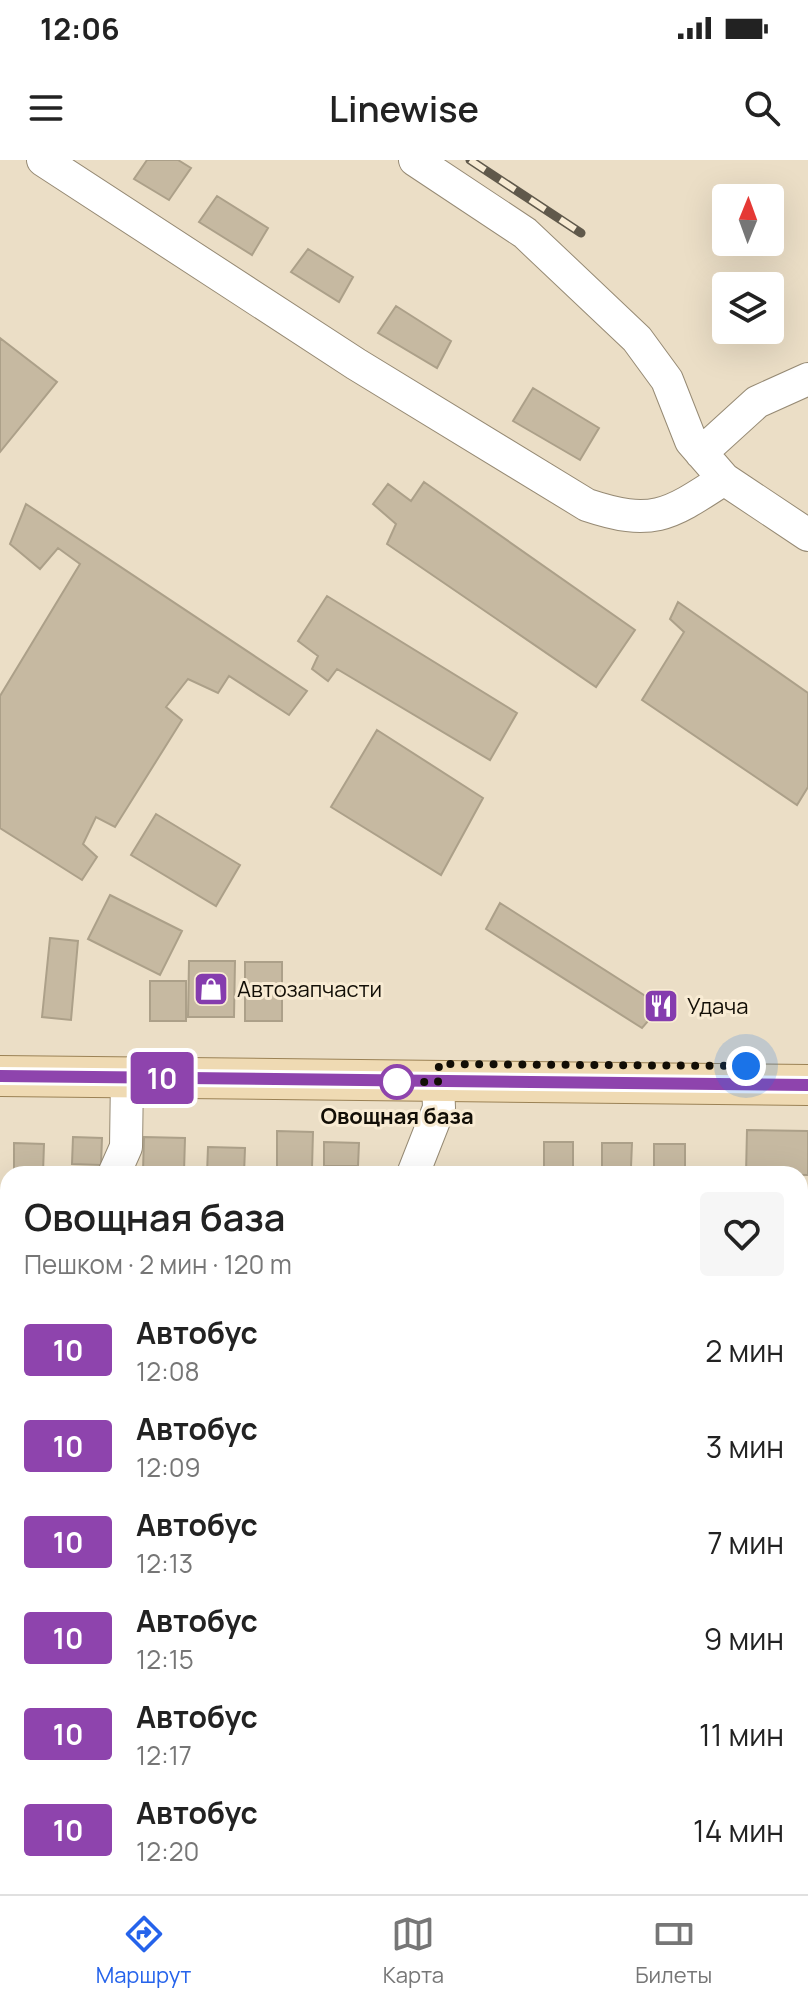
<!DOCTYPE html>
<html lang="ru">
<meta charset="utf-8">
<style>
:root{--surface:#fff;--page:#f6f6f6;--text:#222;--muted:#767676;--line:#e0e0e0;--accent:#2563eb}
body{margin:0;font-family:Manrope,sans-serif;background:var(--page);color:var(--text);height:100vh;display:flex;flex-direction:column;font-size:30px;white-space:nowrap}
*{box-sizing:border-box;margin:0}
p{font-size:26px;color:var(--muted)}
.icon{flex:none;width:44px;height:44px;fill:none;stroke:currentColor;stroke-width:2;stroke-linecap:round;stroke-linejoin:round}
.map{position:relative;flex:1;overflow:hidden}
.details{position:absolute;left:0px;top:1006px;width:808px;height:728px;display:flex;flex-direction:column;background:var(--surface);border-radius:24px 24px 0 0;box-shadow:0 8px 32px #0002}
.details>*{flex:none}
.badge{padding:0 16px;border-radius:6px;font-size:28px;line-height:52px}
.needle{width:52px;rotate:1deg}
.tools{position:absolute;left:712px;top:24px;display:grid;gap:16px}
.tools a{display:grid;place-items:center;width:72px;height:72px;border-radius:8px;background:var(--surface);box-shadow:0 8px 32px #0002;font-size:40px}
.you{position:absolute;width:40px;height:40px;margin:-20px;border:6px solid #fff;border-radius:50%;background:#1a73e8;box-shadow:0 0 0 12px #1a73e833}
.map>.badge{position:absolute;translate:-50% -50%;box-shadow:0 0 0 4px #fff}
.round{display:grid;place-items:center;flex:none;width:84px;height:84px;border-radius:8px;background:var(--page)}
.summary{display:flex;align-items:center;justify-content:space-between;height:136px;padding:0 24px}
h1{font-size:38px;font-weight:600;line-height:60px}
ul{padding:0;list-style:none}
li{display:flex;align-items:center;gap:24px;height:96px;padding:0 24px}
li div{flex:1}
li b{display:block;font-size:30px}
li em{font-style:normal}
li .badge{min-width:88px;font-weight:700;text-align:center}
.status{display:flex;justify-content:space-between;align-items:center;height:56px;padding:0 40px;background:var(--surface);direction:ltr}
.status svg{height:22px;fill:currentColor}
header{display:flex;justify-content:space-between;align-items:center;height:104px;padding:0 24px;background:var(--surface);font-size:36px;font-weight:600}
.tabs{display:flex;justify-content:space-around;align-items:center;height:112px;border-top:2px solid var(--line);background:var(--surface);font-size:22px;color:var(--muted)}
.tabs a{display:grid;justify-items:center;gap:4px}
.tabs .current{color:var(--accent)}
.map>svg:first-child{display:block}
.building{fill:#c6b9a1;stroke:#aca089;stroke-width:2}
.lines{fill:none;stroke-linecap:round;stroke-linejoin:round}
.minor-casing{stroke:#968a74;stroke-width:34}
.major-casing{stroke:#9b8255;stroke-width:42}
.minor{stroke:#fff;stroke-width:32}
.major{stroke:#efdab3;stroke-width:40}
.rail-casing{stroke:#60594b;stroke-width:9}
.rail{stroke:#f8ebd3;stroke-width:6;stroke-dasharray:18;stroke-linecap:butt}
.line-casing{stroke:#fff;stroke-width:18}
.line{stroke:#8e44ad;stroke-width:12}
.walk{stroke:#120e06;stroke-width:8;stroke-dasharray:0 14.4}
.stop-dot{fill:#fff;stroke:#8e44ad;stroke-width:4}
.labels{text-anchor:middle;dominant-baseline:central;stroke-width:6;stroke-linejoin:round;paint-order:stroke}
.poi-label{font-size:22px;fill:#120e06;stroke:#f8ebd3;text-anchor:start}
.stop-label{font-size:22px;font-weight:bold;fill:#120e06;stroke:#f8ebd3}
</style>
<div class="status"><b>12:06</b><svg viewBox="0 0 49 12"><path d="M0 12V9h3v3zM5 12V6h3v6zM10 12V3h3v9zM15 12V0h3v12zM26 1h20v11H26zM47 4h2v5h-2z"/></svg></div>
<header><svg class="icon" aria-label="menu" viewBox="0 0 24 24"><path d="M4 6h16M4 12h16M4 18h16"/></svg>Linewise<svg class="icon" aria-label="search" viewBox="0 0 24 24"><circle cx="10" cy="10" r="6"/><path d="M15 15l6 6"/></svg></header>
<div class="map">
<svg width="808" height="1734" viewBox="0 0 808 1734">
<rect width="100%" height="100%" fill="#ebdec6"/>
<path class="building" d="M 147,0 L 178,0 L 191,8 L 169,40 L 134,19 Z
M 217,36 L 268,68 L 252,95 L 199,62 Z
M 308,89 L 353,117 L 339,142 L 291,112 Z
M 396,146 L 451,181 L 437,208 L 378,173 Z
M 0,178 L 57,222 L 0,292 Z
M 533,228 L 599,268 L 580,300 L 513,261 Z
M 424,322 L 635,470 L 596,527 L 387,384 L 396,364 L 373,344 L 388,324 L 411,341 Z
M 26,344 L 307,531 L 289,555 L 229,516 L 218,533 L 188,519 L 166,547 L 182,560 L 115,667 L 96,657 L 83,684 L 97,697 L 82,720 L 0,668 L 0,536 L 80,404 L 58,388 L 40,409 L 10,384 Z
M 327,436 L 517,553 L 490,600 L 337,509 L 328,521 L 312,509 L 318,496 L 298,481 Z
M 678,442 L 808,533 L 808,627 L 797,645 L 642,540 L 684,472 L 670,459 Z
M 377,570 L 483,638 L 441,715 L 331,647 Z
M 156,654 L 240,705 L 216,746 L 131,695 Z
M 110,735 L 182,771 L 160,815 L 88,779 Z
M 500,743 L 661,846 L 642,868 L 486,769 Z
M 50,778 L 78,781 L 71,860 L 42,857 Z
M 189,801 L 235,801 L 234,857 L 188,857 Z
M 245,802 L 282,802 L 282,861 L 245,861 Z
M 150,821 L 186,821 L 186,861 L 150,861 Z
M 747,970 L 808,971 L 808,1015 L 746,1014 Z
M 277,971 L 313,972 L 312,1008 L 277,1007 Z
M 73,977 L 102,978 L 101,1005 L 72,1004 Z
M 144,977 L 185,978 L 184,1012 L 143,1011 Z
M 324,982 L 359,983 L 358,1006 L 324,1006 Z
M 544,982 L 573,982 L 573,1010 L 544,1009 Z
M 14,983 L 44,984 L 43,1013 L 14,1012 Z
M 602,983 L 632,983 L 631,1007 L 602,1007 Z
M 654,984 L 685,984 L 685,1014 L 654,1013 Z
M 208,987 L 245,988 L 244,1014 L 207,1014 Z
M 800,1106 L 808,1110 L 808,1141 L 800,1159 Z
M 0,1149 L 8,1153 L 8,1181 L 0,1178 Z
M 800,1521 L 808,1525 L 808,1556 L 800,1552 Z
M 0,1582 L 8,1585 L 8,1613 L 0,1610 Z
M 28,1726 L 74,1726 L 70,1734 L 24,1734 Z
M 656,1726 L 688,1726 L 683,1734 L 651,1734 Z"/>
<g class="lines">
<g class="minor-casing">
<path id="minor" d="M 43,0 L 356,204 L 587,345 C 653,367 669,355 724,319
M 415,0 L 525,73 L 637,179 L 667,220 L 691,281 L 724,319 L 808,375
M 701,293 L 757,242 L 808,219
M 114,1014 L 126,987 L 127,917
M 413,1014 L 439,948 L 438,922
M 800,1056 L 808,1057
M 0,1271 L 8,1253
M 0,1515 L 8,1519
M 480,1726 L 498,1734
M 135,1734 L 138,1726
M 607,1734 L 610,1726"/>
</g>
<g class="major-casing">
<path id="major" d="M 0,916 L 808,925"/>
</g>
<use href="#minor" class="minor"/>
<use href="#major" class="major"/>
<g class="rail-casing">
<path id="rail" d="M 470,0 L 581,73"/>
</g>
<use href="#rail" class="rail"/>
</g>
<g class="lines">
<g class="line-casing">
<path id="line" d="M 0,916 L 808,925"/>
</g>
<use href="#line" class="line"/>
<path class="walk" d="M 397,922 L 389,922 L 438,922 L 439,904 L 746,906"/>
</g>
<defs>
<g id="shop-square" transform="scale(1.8)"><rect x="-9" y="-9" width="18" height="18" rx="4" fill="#853cae" stroke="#f8ebd3"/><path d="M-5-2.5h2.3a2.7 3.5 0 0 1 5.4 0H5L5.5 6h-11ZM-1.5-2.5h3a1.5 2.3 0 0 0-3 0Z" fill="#fff"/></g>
<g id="restaurant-square" transform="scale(1.8)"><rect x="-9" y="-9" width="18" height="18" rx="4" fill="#853cae" stroke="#f8ebd3"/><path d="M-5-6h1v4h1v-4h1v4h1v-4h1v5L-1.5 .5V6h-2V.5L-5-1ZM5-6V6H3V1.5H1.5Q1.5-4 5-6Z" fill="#fff"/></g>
</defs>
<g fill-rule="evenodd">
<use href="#shop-square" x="211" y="829"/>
<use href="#restaurant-square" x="661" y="846"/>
</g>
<circle class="stop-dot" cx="397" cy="922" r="16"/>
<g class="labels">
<g class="poi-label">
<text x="237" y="829">Автозапчасти</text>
<text x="687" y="846">Удача</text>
</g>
<g class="stop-label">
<text x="397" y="956">Овощная база</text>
</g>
</g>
</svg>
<div class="tools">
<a><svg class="needle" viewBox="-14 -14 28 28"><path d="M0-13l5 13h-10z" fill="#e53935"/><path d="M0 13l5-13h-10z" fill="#767676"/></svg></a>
<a><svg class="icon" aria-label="layers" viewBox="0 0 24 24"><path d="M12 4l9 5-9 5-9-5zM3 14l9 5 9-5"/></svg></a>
</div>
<div class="you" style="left:746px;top:906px"></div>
<b class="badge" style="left:162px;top:918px;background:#8e44ad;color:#fff">10</b>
<section class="details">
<div class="summary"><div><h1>Овощная база</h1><p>Пешком · 2 мин · 120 m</p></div><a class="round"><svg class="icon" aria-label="heart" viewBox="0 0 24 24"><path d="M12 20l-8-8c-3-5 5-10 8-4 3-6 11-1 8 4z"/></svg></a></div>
<ul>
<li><span class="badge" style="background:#8e44ad;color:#fff">10</span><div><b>Автобус</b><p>12:08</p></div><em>2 мин</em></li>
<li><span class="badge" style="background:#8e44ad;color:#fff">10</span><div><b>Автобус</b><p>12:09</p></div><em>3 мин</em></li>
<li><span class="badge" style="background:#8e44ad;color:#fff">10</span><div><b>Автобус</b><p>12:13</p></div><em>7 мин</em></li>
<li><span class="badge" style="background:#8e44ad;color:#fff">10</span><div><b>Автобус</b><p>12:15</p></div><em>9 мин</em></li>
<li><span class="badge" style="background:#8e44ad;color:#fff">10</span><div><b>Автобус</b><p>12:17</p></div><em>11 мин</em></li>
<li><span class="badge" style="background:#8e44ad;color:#fff">10</span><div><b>Автобус</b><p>12:20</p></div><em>14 мин</em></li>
</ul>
</section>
</div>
<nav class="tabs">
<a class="current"><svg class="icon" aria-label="directions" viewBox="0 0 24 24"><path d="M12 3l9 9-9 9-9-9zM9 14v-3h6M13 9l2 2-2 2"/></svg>Маршрут</a>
<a><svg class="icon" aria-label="map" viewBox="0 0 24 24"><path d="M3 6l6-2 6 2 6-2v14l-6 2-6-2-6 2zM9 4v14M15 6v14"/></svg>Карта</a>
<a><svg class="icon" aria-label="tickets" viewBox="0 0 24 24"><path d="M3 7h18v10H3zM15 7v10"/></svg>Билеты</a>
</nav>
